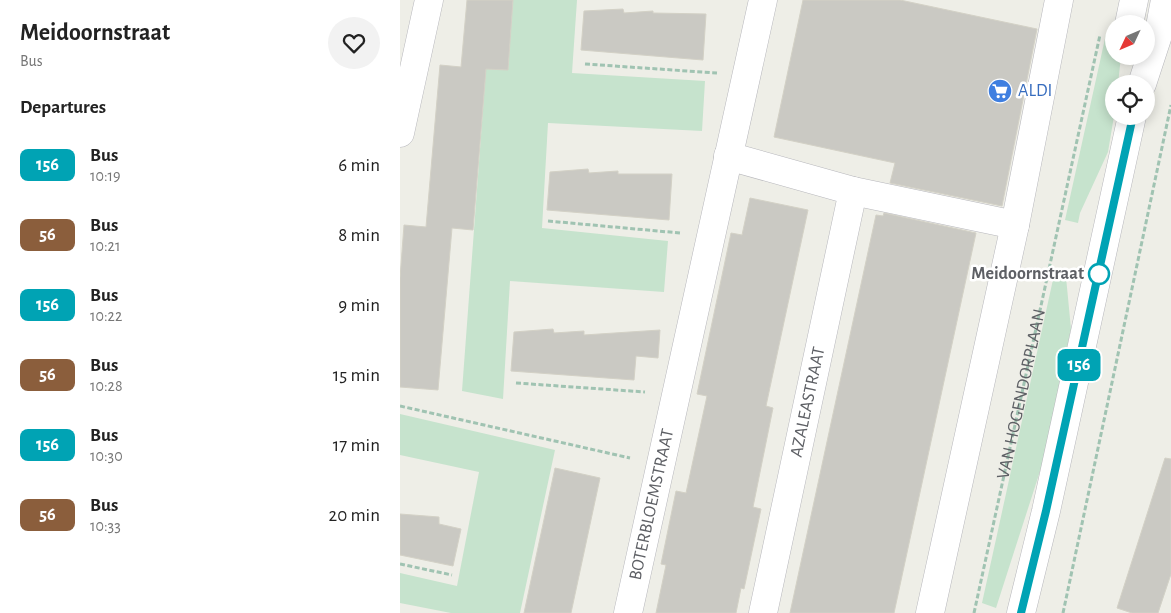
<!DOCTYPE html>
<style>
:root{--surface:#fff;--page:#f2f2f2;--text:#222;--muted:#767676}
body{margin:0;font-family:"Alegreya Sans",sans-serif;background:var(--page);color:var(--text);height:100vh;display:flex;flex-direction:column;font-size:19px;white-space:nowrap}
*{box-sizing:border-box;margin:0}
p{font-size:16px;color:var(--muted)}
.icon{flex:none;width:28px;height:28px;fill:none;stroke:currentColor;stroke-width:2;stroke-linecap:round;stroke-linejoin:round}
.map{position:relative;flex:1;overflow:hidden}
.drawer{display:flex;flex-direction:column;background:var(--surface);width:400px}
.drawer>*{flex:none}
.badge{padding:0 10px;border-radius:8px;font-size:18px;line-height:32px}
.needle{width:32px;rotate:226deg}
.tools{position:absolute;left:705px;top:15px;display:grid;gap:10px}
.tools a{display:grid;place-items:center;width:50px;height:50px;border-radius:50%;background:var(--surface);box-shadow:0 2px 12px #0003;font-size:25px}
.map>.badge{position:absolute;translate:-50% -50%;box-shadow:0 0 0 2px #fff}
h2{padding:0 20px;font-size:19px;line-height:45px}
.round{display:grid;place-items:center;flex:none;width:52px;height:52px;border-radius:26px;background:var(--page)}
.summary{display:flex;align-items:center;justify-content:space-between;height:85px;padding:0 20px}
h1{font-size:24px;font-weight:700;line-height:38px}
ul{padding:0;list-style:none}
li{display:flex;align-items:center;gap:15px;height:70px;padding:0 20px}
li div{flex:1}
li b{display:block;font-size:19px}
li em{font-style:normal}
li .badge{min-width:55px;font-weight:700;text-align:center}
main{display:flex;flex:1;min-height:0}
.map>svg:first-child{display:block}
.green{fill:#c6e3cd}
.building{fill:#cac9c3;stroke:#d3d1c6}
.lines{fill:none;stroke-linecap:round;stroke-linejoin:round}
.minor-casing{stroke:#b7b7bc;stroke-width:29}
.tertiary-casing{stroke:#b7b7bc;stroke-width:29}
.path{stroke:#a0c3b2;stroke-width:3;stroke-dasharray:5 2.5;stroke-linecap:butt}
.minor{stroke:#fff;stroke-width:28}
.tertiary{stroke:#fff;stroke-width:28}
.line-casing{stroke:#fff;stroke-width:11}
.line{stroke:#00a3b4;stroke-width:8}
.stop-dot{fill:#fff;stroke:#00a3b4;stroke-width:2.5}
.labels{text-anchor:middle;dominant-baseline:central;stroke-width:5;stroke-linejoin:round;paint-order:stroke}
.shop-label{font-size:18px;fill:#366cbe;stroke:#fff;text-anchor:start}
.stop-label{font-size:18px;font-weight:bold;fill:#5e6065;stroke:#fff;text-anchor:end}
.street-label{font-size:18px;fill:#5e6065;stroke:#fff}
</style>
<main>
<section class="drawer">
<div class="summary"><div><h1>Meidoornstraat</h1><p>Bus</p></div><a class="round"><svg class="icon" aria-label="heart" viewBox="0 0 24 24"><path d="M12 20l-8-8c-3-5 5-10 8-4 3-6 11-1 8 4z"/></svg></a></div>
<h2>Departures</h2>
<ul>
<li><span class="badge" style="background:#00a3b4;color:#fff">156</span><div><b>Bus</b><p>10:19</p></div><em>6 min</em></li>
<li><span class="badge" style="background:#8b5e3c;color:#fff">56</span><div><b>Bus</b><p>10:21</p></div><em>8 min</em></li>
<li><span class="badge" style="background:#00a3b4;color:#fff">156</span><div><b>Bus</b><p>10:22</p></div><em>9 min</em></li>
<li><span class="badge" style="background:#8b5e3c;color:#fff">56</span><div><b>Bus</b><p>10:28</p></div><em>15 min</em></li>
<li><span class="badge" style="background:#00a3b4;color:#fff">156</span><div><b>Bus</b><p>10:30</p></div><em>17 min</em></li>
<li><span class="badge" style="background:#8b5e3c;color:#fff">56</span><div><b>Bus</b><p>10:33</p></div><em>20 min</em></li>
</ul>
</section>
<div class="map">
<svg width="771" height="613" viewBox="0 0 771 613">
<rect width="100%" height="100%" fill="#eeeee7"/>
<path class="green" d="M 113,0 L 177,0 L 172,73 L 305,81 L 302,131 L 148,123 L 142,228 L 268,241 L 264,292 L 110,281 L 103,399 L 62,391 L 86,69 L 108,70 Z
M 706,34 L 714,35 L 714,56 L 721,56 L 718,84 L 714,84 L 714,116 L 708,152 L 680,213 L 678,223 L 665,220 Z
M 654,275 L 666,277 L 671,329 L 642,465 L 596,608 L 582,603 Z
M 0,414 L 155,450 L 120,613 L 51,613 L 0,603 L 0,573 L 57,586 L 79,472 L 0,455 Z"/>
<path class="building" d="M 67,0 L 113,0 L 108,70 L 86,69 L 73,230 L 52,228 L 38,390 L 0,387 L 0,278 L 4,225 L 26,227 L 40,65 L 61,67 Z
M 403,0 L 500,0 L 637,29 L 602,206 L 490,183 L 495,163 L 374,137 Z
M 223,9 L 224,13 L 253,11 L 253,13 L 306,14 L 303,60 L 181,50 L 184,11 Z
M 188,169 L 189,173 L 218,171 L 218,174 L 272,174 L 269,220 L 147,210 L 150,172 Z
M 350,198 L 408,210 L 366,406 L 373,408 L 353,507 L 361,509 L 344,589 L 341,588 L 336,613 L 256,613 L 266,565 L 261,564 L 276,491 L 286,493 L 307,396 L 297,394 L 331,233 L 342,235 Z
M 484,213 L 576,233 L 494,613 L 390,613 L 476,215 L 483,216 Z
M 153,329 L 154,333 L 184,331 L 184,335 L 260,330 L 258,358 L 236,356 L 234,380 L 111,371 L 114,332 Z
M 765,458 L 771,459 L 771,574 L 758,613 L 732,613 L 717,608 Z
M 155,468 L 200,478 L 171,613 L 124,613 Z
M 0,514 L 39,517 L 39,524 L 61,529 L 53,566 L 0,555 Z"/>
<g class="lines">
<g class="minor-casing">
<g id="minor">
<path d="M 0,133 L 29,0"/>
<path d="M 328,156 L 453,191 L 363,613"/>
<path d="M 453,191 L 615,225"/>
<path id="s2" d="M 228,613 L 363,0"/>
<path d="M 530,613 L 615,225 L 659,0"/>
</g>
</g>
<g class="tertiary-casing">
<path id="tertiary" d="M 729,24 L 734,0
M 742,84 L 759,32 L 765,0
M 621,613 L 646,511 L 732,116"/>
</g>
<g class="path">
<path d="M 185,64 L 317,73"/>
<path d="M 148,221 L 280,233"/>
<path d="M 116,383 L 245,392"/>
<path d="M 0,406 L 230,458"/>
<path d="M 0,564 L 52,575"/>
<path id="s1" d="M 574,613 L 700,35"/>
<path d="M 663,613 L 771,105"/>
</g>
<use href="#minor" class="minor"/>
<use href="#tertiary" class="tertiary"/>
</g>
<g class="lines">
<g class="line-casing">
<path id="line" d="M 621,613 L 646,511 L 733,116"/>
</g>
<use href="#line" class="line"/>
</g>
<defs>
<g id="supermarket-disc" transform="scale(1.25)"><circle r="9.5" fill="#3f7fe0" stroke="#fff"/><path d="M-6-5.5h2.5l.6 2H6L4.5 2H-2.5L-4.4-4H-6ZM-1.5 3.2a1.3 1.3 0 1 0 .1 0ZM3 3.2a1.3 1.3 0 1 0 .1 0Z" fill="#fff"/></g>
</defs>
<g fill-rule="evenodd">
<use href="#supermarket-disc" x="600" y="91"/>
</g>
<circle class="stop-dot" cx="699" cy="274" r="10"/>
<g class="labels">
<g class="shop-label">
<text x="618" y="91">ALDI</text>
</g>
<g class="stop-label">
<text x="684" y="274">Meidoornstraat</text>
</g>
<g class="street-label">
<text stroke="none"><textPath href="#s1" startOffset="224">VAN HOGENDORPLAAN</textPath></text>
<text transform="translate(408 402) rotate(-78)">AZALEASTRAAT</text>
<text stroke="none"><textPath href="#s2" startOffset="111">BOTERBLOEMSTRAAT</textPath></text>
</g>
</g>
</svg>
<div class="tools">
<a><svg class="needle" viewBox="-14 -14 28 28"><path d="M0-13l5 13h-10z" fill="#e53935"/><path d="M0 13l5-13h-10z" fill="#767676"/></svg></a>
<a><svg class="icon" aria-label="locate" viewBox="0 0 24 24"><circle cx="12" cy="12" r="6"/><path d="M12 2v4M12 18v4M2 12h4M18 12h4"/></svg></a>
</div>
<b class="badge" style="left:679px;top:365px;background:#00a3b4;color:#fff">156</b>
</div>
</main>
